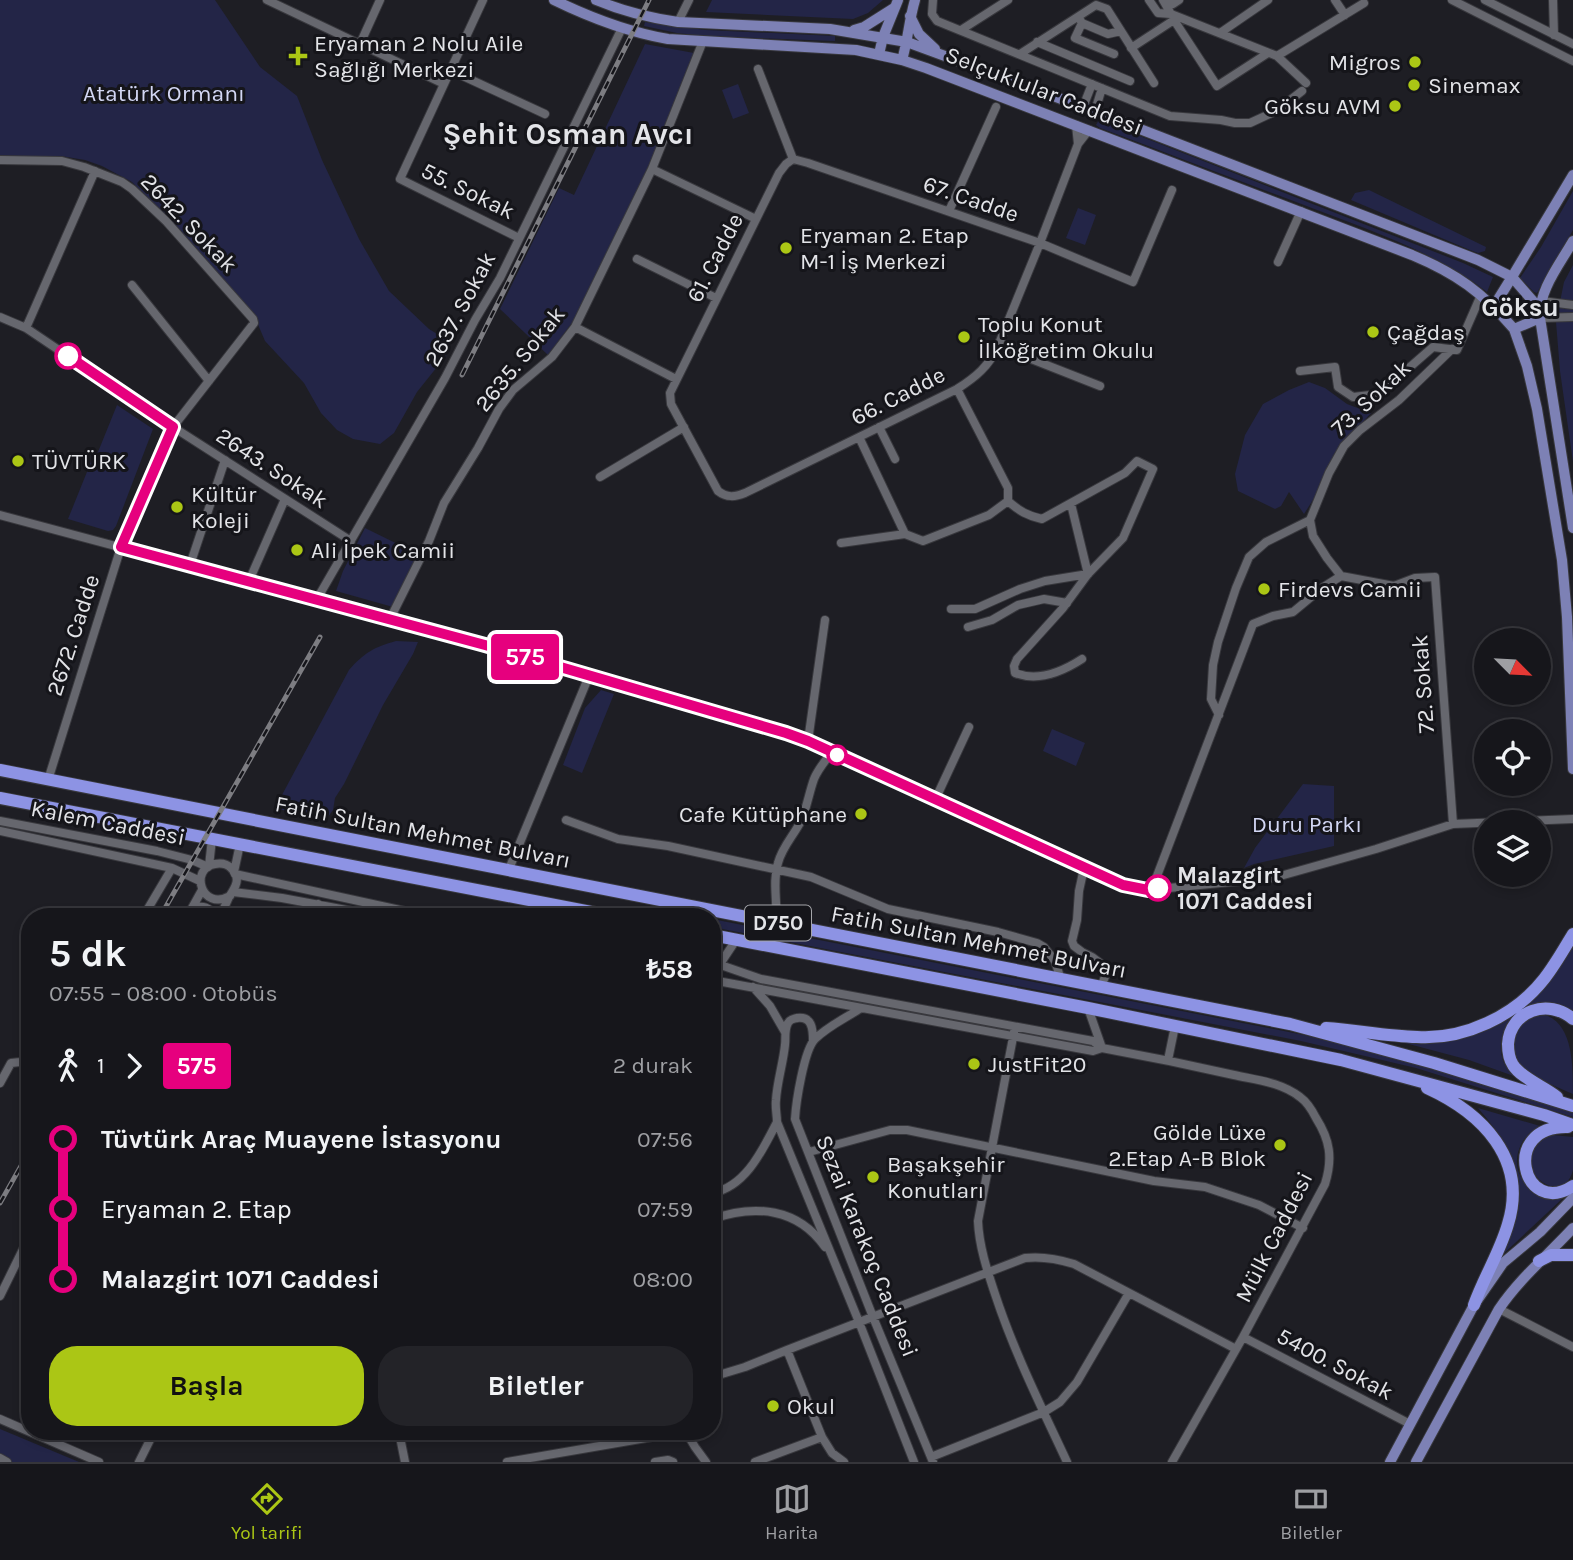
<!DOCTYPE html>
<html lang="tr">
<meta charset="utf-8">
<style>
:root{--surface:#16161b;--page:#232328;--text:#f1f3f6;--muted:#9e9fa3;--line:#35353a;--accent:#abc615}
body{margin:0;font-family:Karla,sans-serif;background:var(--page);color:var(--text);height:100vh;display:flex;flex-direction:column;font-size:26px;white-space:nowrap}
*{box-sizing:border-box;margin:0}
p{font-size:23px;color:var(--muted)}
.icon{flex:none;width:38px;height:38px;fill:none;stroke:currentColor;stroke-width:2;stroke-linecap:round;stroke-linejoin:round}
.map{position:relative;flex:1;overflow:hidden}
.panel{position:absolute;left:21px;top:908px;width:700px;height:532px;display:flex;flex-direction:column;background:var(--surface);border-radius:28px;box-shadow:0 4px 10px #0003,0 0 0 2px var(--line)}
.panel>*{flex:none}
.badge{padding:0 14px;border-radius:5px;font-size:24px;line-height:46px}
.needle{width:46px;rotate:114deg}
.buttons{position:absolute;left:1474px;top:628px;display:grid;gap:14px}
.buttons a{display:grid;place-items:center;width:77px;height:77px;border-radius:50%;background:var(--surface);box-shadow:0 4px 10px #0003,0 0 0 2px var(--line);font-size:35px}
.map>.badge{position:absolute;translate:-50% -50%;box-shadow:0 0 0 4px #fff}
.legs{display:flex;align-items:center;gap:10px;height:77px;padding:0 28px;font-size:23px}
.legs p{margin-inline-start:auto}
.summary{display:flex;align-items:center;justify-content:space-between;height:119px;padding:0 28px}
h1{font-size:38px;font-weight:700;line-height:52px}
.action{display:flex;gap:14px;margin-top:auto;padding:14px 28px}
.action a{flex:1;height:80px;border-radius:28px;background:var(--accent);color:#111;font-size:28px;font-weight:700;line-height:80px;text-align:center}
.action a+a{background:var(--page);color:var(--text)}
ul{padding:0 28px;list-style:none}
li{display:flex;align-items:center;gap:24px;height:70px;font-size:26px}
li i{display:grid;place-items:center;width:10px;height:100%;margin:0 9px;background:currentColor}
li i::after{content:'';width:18px;height:18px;margin:-9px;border:5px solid;border-radius:50%;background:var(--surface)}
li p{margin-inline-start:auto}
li:first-child i{background:linear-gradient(#0000 50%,currentColor 0)}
li:last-child i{background:linear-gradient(currentColor 50%,#0000 0)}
.tabs{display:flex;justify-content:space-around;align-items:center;height:98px;border-top:2px solid var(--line);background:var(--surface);font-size:19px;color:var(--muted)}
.tabs a{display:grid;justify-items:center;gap:4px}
.tabs .on{color:var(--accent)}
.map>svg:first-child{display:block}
.green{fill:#232547}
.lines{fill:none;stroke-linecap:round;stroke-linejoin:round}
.minor-casing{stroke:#38383d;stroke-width:10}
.major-casing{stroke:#38383d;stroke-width:12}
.highway-casing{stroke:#38383d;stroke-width:14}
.minor{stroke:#66676e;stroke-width:8}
.major{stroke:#7d81b5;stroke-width:10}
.highway{stroke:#8d93e4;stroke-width:12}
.rail-casing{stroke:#7d7d82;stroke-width:5}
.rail{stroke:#15151a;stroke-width:2.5;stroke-dasharray:8;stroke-linecap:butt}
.line-1-casing{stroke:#fff;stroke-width:16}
.line-1{stroke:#e6007e;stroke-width:10}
.poi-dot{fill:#abc615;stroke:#15151a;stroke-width:2.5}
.stop-1-dot{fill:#fff;stroke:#e6007e;stroke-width:3.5}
.labels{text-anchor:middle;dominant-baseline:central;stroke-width:6;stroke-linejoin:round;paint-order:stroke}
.shield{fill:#15151a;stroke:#a5a6aa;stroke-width:2}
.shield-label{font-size:21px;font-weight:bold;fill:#e3e4e8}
.poi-label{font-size:23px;fill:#e3e4e8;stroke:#15151a;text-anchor:start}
.street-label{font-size:23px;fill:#e3e4e8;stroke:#15151a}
.park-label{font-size:23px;fill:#d3d7f4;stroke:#15151a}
.stop-label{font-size:23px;font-weight:bold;fill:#e3e4e8;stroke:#15151a;text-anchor:start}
.quarter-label{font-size:26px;font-weight:bold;fill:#e3e4e8;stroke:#15151a}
.district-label{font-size:30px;font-weight:bold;fill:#e3e4e8;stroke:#15151a}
</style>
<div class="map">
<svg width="1573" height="1462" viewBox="0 0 1573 1462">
<rect width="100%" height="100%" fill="#1e1e24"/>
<path class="green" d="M 0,0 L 215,0 L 260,67 L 297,96 L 322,160 L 359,239 L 389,291 L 429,329 L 450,342 L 449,352 L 417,392 L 394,433 L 380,444 L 353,439 L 337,430 L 321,413 L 304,383 L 265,341 L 254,315 L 181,233 L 132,182 L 102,166 L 85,160 L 61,156 L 0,156 Z
M 712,0 L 883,0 L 868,13 L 853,19 L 706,12 Z
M 645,22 L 706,30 L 835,36 L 835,41 L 705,36 L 677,33 L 644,26 Z
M 645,44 L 694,53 L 651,163 L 577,316 L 548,355 L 500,309 L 559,188 L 574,195 Z
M 738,84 L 749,113 L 733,119 L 722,90 Z
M 1099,120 L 1463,263 L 1493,277 L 1487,292 C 1436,252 1364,228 1304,205 C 1236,180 1168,153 1100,128 L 1096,125 Z
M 1369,190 L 1486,247 L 1485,251 L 1478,253 L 1470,250 L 1351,200 L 1355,193 Z
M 1573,191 L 1573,230 L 1537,293 L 1534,292 L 1520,278 L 1541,247 Z
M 1078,208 L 1096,215 L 1085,245 L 1066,238 Z
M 1573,265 L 1573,462 L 1560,371 L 1556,322 L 1564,282 Z
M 1309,382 L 1325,388 L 1347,404 L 1371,413 L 1334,454 L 1316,495 L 1304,514 L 1289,492 L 1281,506 L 1275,509 L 1238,491 L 1235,474 L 1245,435 L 1263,404 L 1289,390 Z
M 117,405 L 153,429 L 116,526 L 113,530 L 108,531 L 68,519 L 95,452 L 98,452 Z
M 365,528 L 420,555 L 393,607 L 336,591 L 343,571 Z
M 396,641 L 418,642 L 413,654 L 383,705 L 344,784 L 335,798 L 333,810 L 325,821 L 275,808 L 349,670 C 364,653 374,647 396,641 Z
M 601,690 L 614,694 L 582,773 L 563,765 L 585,708 Z
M 1052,729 L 1085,743 L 1076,766 L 1043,751 Z
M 1303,784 L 1334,786 L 1334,846 L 1254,864 L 1244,868 L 1255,848 Z
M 712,919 L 1304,1035 C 1395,1057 1485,1082 1573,1113 L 1573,1117 L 1416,1068 L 1301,1041 L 712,927 Z
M 1570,948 L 1573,948 L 1573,1014 L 1519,1012 C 1502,1025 1494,1051 1508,1069 C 1511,1074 1517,1076 1522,1079 L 1469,1060 L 1390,1039 L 1491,1026 Z
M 1545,1015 C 1573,1024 1573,1065 1573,1094 C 1549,1083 1497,1067 1518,1030 C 1524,1020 1534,1015 1545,1015 Z
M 1478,1108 L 1540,1126 C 1534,1131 1527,1135 1523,1141 C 1504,1173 1532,1198 1562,1199 L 1499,1258 C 1506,1244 1515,1228 1518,1212 C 1525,1171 1504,1138 1478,1108 Z
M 1553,1135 L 1573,1137 C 1573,1147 1573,1160 1573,1170 C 1563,1209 1514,1171 1535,1146 C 1541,1139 1544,1137 1553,1135 Z
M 0,1429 L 79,1462 L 0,1462 Z"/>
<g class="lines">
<g class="minor-casing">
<path id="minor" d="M 267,0 L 444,84
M 483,0 L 400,179 L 519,238
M 933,0 L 932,14 L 937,21 L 1170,116 L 1221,120 L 1235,123 L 1250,123 L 1276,111 L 1302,91
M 1149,0 L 1158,13 L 1171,14 L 1277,56 L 1364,3
M 1163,0 L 1171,14
M 1171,0 L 1173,4 L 1179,0
M 1335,0 L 1345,15
M 1452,0 L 1573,61
M 1485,0 L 1573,44
M 1553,0 L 1554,35
M 1079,18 L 1082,23 L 1108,34 L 1121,31
M 1174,20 L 1217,86 L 1268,53
M 678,22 L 689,0
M 1082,23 L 1075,38 L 1114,54
M 961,30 L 1008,0
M 1220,33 L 1268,0
M 1037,42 L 1130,81
M 360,44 L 380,0
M 1131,48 L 1177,18
M 1020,54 L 1096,5 L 1107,9 L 1154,83
M 1277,56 L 1306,83
M 758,69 L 793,159
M 450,70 L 545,114
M 1083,107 L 1092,84
M 1095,111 L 1102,88
M 1076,125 L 1078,144 L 1089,130
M 793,159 L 786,164 L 779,173 L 670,393 L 671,404 L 718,491 C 727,498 735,497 745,493 L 957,389 C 976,377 989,366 998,346 L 1040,243 L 1078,144
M 793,159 L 808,163 L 1040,243 L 1133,282 L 1172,190
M 0,160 L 62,161 L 84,167 L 122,182 L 132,189 L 166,221 L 253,319 L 254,323 L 173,427 L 121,547 L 48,780
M 652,169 L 756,219
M 949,211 L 996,107
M 637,259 L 716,298
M 1278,262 L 1301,211
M 132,285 L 209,381
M 1542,301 L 1573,305
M 0,317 L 26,328 L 173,427 L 351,541
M 1540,318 L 1573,317
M 575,327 L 676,379
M 26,328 L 95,171
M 998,346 L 1100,386
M 1300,371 L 1335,367 L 1338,387 L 1353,397 L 1379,394 L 1433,347 L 1457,350 L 1481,295
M 879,427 L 895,459
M 859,437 L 905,534
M 600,477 L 684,427
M 1008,501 C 1019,511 1028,516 1042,519 L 1125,473 L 1137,461 L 1153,469 L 1123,538 L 1088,574 L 1063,608 L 1017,659 L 1014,666 L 1015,673 C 1038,682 1062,672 1082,659
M 0,515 L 485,645 L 786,733 L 808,741 L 1084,868 C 1105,877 1124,887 1148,890 L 1273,878 L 1376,849 L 1453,824 L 1573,819
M 1310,520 L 1313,536 L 1327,558 L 1341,576 L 1394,586 L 1415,578 L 1435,577 L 1453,824
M 1310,520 L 1329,473 L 1344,446 L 1360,430 L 1399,400 L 1452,349
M 841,543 L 905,534 L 923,541 L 989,515 L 1008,501 L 1008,488 L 957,389
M 190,565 L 225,460
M 249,581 L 285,499
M 317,599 L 445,378 L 475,320 L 500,278 L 622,28
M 951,609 L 975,609 L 1020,589 L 1045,581 L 1088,574 L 1071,504
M 390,619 L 429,541 L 444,503 L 478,448 L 499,409 L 513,390 L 552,357 L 575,327 L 652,169 L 703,41
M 968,627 L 992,620 L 1018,605 L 1044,599 L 1067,603
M 1219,715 L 1211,699 L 1213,665 L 1218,642 L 1236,588 L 1249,557 L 1266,542 L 1310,520
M 808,741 L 825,620
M 935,800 L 969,727
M 566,820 L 618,839 L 668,846 L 811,877 L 888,909 L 998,932 L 1037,943 L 1044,947 L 1055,961 L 1061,980
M 0,821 L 157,851 L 192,860 L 208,867
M 0,831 L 172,868 L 200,881
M 209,866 L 212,839
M 1084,868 L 1079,891 L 1077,920 L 1072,941 L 1074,946 L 1082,952 L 1092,957 L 1108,969 L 1101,987
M 509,869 L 589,676
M 234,872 L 240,844
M 235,874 L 432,917
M 1152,889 L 1253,624 L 1273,616 L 1293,612 L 1322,588 L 1341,576
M 233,892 L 282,898 L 384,917
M 192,908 C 203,905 210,907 216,917
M 143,917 L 172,868
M 187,917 L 202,890
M 219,917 C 223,911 226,904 229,897 C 235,888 242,878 231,868 C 227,864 221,863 215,864 C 189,868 201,912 230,896
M 316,917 L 318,904
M 776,923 C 778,903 772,882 778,863 C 782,847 794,835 801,821 C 807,807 809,793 814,779 C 818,769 825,761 832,752
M 712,962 L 761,979 L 1093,1041 L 1102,1048
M 712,976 L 736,940
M 712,980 L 1093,1051 L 1102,1048 C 1146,1056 1190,1065 1234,1075 C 1256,1080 1281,1082 1300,1097 C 1307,1102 1312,1110 1316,1118 C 1330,1140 1333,1158 1325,1184 L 1243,1337 L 1172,1462
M 753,987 L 770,1006 L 785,1032
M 861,1008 C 846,1018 828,1026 815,1039 C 804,1050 796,1102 795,1119 L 873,1317 L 933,1462
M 1088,1008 L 1101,1045
M 1015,1027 L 978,1221 C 979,1246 987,1270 995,1294 C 1014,1352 1041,1406 1067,1462
M 813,1041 C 813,1029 812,1016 797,1018 C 793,1019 790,1019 788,1023 C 784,1030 786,1038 785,1045 C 783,1064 777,1082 776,1100 C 775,1107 777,1115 777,1122 L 859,1322 L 914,1462
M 1168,1060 L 1175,1026
M 0,1083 L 11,1063 L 20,1062 L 30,1058
M 809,1152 L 890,1130 L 907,1130 L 1154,1181 L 1205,1187 L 1259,1205 L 1303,1228
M 712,1193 C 746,1187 763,1149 777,1122
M 712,1219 C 755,1204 798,1208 825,1247
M 0,1296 L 30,1235
M 1499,1309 L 1573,1347
M 1243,1337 L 1410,1424
M 787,1350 L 822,1437 L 832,1453 L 844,1462
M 712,1377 L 745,1367 L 787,1350 L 1025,1258 C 1042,1256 1058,1259 1074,1264 L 1236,1349
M 0,1419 L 99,1462
M 399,1432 L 405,1462
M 686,1432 L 695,1447 L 706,1462
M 931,1457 L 1044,1412 L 1060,1402 L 1077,1382 L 1129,1293
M 0,1458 L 7,1462
M 139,1462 L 154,1432
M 507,1462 L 681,1432
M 655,1462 L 668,1460 L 673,1462
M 755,1462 L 822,1437"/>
</g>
<g class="major-casing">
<path id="major" d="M 554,0 C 591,18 627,32 668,39 L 856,50 L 902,60 L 926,68 L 1412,255 C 1457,274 1482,292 1514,329 L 1540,318 C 1538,291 1560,264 1573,241
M 596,0 C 622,11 650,18 678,22 L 830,29 L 907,42 L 1083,107 L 1478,260 L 1512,277 L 1573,175
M 910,16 L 919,34 L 935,49
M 854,30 L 864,27 L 894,8
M 879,54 L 883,37 L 898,0
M 902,60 C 908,40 909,20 915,0
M 1494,306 L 1512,277 L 1539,308
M 1540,318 L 1573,528
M 1514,329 L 1527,366 L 1537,409 L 1562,560 L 1567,617 L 1573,769
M 1390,1462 L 1474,1305 L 1503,1263 L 1540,1232 L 1573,1198
M 1416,1462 L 1499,1309 C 1520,1278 1548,1255 1573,1228"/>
</g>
<g class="highway-casing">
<path id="highway" d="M 0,770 L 1290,1024 L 1434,1063 L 1573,1106
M 0,798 L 617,917
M 712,935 L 1088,1008 L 1341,1060 L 1544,1115 L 1573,1125
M 1326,1028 C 1356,1030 1386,1036 1417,1037 C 1464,1040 1515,1016 1544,979 C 1555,965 1564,949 1573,934
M 1427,1088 C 1482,1113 1528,1159 1508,1224 C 1500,1252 1484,1277 1474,1305
M 1557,1097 C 1545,1087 1521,1078 1513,1065 C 1509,1059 1508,1051 1508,1044 C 1510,1010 1549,998 1573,1019
M 1568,1127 C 1499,1125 1523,1219 1573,1186
M 1539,1261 L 1551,1255 L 1573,1255"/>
</g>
<use href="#minor" class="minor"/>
<use href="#major" class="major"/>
<use href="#highway" class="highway"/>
<g class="rail-casing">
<path id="rail" d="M 462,375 L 649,0
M 160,917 L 320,637
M 0,1203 L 30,1150"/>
</g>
<use href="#rail" class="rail"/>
</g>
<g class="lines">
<g class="line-1-casing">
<path id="line-1" d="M 68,356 L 173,427 L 121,547 L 485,645 L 786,733 L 808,741 L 1123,885 L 1148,890 L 1158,888"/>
</g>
<use href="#line-1" class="line-1"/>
</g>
<g class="poi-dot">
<path d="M294.5 45.5h7v7h7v7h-7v7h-7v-7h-7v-7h7z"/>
<circle cx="1415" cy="62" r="7"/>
<circle cx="1414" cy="85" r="7"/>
<circle cx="1395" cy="106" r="7"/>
<circle cx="786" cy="248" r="7"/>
<circle cx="1373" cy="332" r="7"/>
<circle cx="964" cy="337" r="7"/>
<circle cx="18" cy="461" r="7"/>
<circle cx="177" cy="507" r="7"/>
<circle cx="297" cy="550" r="7"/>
<circle cx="1264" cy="589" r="7"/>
<circle cx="861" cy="814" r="7"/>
<circle cx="974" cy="1064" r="7"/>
<circle cx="1280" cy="1145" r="7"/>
<circle cx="873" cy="1177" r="7"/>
<circle cx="773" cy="1406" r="7"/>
</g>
<g class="stop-1-dot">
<circle cx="68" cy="356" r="12"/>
<circle cx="837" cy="755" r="9"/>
<circle cx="1158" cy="888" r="12"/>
</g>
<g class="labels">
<rect class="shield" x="745" y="905.5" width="66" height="35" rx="5"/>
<g class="shield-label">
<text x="778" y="923">D750</text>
</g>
<g class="poi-label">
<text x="314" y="43">Eryaman 2 Nolu Aile<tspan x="314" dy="26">Sağlığı Merkezi</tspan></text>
<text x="1401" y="62" text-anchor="end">Migros</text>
<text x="1428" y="85">Sinemax</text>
<text x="1381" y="106" text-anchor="end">Göksu AVM</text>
<text x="800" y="235">Eryaman 2. Etap<tspan x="800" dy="26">M-1 İş Merkezi</tspan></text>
<text x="978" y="324">Toplu Konut<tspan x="978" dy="26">İlköğretim Okulu</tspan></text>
<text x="1387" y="332">Çağdaş</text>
<text x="32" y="461">TÜVTÜRK</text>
<text x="191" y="494">Kültür<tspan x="191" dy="26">Koleji</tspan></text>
<text x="311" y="550">Ali İpek Camii</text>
<text x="1278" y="589">Firdevs Camii</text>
<text x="847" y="814" text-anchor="end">Cafe Kütüphane</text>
<text x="988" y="1064">JustFit20</text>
<text x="1266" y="1132" text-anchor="end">Gölde Lüxe<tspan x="1266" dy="26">2.Etap A-B Blok</tspan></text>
<text x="887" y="1164">Başakşehir<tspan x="887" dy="26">Konutları</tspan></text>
<text x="787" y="1406">Okul</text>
</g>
<g class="street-label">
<text transform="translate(1044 91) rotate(21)">Selçuklular Caddesi</text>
<text transform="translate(468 191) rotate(26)">55. Sokak</text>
<text transform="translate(971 199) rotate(19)">67. Cadde</text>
<text transform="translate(189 223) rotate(46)">2642. Sokak</text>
<text transform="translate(715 258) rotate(-63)">61. Cadde</text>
<text transform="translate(460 309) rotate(-62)">2637. Sokak</text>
<text transform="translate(520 359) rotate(-51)">2635. Sokak</text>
<text transform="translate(898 396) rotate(-27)">66. Cadde</text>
<text transform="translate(1371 398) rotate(-43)">73. Sokak</text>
<text transform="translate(272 468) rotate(33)">2643. Sokak</text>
<text transform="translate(73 635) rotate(-72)">2672. Cadde</text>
<text transform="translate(1423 684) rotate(-94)">72. Sokak</text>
<text transform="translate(108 823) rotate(11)">Kalem Caddesi</text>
<text transform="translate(423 832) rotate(11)">Fatih Sultan Mehmet Bulvarı</text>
<text transform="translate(979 942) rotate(11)">Fatih Sultan Mehmet Bulvarı</text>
<text transform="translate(1274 1237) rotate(-63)">Mülk Caddesi</text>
<text transform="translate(867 1246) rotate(68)">Sezai Karakoç Caddesi</text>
<text transform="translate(1335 1364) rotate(28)">5400. Sokak</text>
</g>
<g class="park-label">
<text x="164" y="93">Atatürk Ormanı</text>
<text x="1307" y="824">Duru Parkı</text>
</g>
<g class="stop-label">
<text x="1177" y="875">Malazgirt<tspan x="1177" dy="26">1071 Caddesi</tspan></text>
</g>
<g class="quarter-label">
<text x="1520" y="307">Göksu</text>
</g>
<g class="district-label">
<text x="568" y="134">Şehit Osman Avcı</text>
</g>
</g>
</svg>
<div class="buttons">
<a><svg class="needle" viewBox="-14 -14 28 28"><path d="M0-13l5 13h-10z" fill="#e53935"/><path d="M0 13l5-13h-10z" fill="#9e9fa3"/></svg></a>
<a><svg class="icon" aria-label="locate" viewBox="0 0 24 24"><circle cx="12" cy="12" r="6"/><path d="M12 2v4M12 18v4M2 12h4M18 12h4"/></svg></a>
<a><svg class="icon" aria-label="layers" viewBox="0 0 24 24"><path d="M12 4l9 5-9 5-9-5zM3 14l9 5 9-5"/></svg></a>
</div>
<b class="badge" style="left:525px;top:657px;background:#e6007e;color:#fff">575</b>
<section class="panel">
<div class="summary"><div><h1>5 dk</h1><p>07:55 – 08:00 · Otobüs</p></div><b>₺58</b></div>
<div class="legs"><svg class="icon" aria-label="walk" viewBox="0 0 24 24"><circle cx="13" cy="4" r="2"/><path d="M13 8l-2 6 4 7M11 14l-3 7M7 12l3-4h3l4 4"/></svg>1<svg class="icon" aria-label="forward" viewBox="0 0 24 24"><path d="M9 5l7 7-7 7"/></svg><b class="badge" style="background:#e6007e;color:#fff">575</b><p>2 durak</p></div>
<ul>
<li><i style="color:#e6007e"></i><b>Tüvtürk Araç Muayene İstasyonu</b><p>07:56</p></li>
<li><i style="color:#e6007e"></i><span>Eryaman 2. Etap</span><p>07:59</p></li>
<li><i style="color:#e6007e"></i><b>Malazgirt 1071 Caddesi</b><p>08:00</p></li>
</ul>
<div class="action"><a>Başla</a><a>Biletler</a></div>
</section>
</div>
<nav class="tabs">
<a class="on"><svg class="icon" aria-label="directions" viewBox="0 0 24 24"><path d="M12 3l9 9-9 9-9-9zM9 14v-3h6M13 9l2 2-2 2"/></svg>Yol tarifi</a>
<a><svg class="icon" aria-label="map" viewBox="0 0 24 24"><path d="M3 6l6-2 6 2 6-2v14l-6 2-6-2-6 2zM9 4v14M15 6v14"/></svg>Harita</a>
<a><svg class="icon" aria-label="tickets" viewBox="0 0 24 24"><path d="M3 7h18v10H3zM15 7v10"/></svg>Biletler</a>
</nav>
